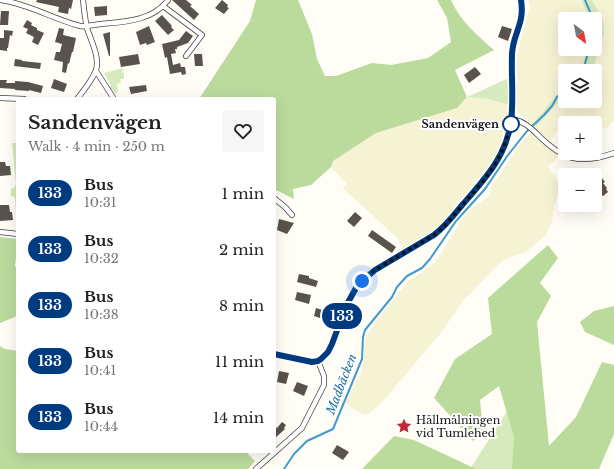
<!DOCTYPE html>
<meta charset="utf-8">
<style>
:root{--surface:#fff;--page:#f6f6f6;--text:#222;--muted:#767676}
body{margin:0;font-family:"Libre Baskerville",serif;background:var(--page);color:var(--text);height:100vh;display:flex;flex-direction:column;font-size:15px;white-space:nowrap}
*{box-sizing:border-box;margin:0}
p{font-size:13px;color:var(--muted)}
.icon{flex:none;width:22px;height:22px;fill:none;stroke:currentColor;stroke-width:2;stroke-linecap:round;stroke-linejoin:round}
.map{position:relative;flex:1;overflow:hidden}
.drawer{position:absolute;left:16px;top:97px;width:260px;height:356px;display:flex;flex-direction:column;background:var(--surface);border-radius:4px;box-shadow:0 4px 16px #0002}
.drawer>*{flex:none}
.badge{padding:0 8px;border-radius:13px;font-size:14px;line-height:26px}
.needle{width:26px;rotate:148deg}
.controls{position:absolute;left:558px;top:12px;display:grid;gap:8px}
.controls a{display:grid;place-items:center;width:44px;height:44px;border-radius:4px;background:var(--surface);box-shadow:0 4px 16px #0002;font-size:20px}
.you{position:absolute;width:20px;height:20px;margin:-10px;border:3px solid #fff;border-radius:50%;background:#1a73e8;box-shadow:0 0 0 6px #1a73e833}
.map>.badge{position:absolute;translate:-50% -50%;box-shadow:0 0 0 2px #fff}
.round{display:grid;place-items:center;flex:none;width:42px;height:42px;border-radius:4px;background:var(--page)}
.summary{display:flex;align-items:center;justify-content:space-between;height:68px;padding:0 12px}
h1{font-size:19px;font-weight:700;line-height:30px}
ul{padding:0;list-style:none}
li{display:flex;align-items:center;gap:12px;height:56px;padding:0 12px}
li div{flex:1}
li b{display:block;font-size:15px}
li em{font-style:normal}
li .badge{min-width:44px;font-weight:700;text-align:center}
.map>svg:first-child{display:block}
.farmland{fill:#f6f2d4}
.green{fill:#d6eabd}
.forest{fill:#bbdb9d}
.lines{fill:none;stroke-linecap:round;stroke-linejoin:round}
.stream{stroke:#419acd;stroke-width:2}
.building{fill:#5a524d}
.minor-casing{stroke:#444;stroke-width:6}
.minor{stroke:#fff;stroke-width:4.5}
.line-casing{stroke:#fff;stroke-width:9}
.line{stroke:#003b80;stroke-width:6}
.walk{stroke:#111;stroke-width:4;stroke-dasharray:0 7.2}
.stop-dot{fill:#fff;stroke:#003b80;stroke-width:2}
.labels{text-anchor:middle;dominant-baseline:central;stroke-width:4;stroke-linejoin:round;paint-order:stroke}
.stop-label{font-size:11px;font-weight:bold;fill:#111;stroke:#fff;text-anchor:end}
.poi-label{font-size:11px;fill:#111;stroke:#fff;text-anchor:start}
.water-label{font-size:12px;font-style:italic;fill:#196da4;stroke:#fff}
</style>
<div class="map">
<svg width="614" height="469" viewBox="0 0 614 469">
<rect width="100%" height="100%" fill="#fffdf5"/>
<path class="farmland" d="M 528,0 L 581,0 L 590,19 L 565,19 L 565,49 L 587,49 L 581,71 L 565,71 L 565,87 L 560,91 L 538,118 L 532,124 L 517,111 L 516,105 L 517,55 L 530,6 Z
M 592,0 L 614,0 L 614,121 L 606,128 L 597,131 L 595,131 L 595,123 L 565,123 L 565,128 L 556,132 L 550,141 L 564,151 L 548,167 L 562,186 L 554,205 L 552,222 L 546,235 L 526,252 L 503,260 L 493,270 L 463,301 L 440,334 L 384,400 L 372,411 L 365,415 L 355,410 L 346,403 L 352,388 L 362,371 L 366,337 L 378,318 L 392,302 L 407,282 L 431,266 L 439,257 L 462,219 L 474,206 L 488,197 L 492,186 L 517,148 L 560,100 L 565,97 L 565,101 L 595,101 L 595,71 L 592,71 L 604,34 L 603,19 Z
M 467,97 L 489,99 L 509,105 L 505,127 L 499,147 L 493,160 L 470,192 L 438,228 L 402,249 L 398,239 L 343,188 L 347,184 L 331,167 L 333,161 L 376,133 L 457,108 Z"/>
<path class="green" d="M 581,0 L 592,0 L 603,19 L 604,34 L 592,71 L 581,71 L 587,49 L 595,49 L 595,19 L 590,19 Z
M 124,68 L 122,72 L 124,73 L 124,79 L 120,79 L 121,83 L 117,84 L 118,92 L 116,94 L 109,87 L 111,85 L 104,73 Z
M 509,78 L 509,105 L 489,99 L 467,97 Z
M 565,87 L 565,97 L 560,100 L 536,127 L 532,124 C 544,113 552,97 565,87 Z
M 12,143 L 18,143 L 18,217 L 16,217 L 15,197 L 11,196 L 11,189 L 14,188 L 16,184 Z
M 508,410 L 567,469 L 470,469 Z"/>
<path class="forest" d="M 256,0 L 298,0 L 312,34 L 317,59 L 325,76 L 336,76 L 372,63 L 391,65 L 428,58 L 451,42 L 447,18 L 437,0 L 451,0 C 460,21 477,35 494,50 L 455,70 L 467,97 L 457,108 L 376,133 L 333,161 L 331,167 L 311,185 L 293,189 L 294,199 L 274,189 L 274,99 L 199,99 L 250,21 Z
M 0,237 L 18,239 L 15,266 L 18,270 L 18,312 L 15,317 L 0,323 Z
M 548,245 L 558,258 L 540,283 L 551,296 L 537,322 L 549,446 L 576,417 L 602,362 L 614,365 L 614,434 L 599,469 L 512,469 L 514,437 L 499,386 L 480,400 L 483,431 L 473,441 L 434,398 L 455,359 L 492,334 L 488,298 Z
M 614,306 L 614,345 L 585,332 L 580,322 L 594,311 Z
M 0,346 L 5,349 L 18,351 L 18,451 L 248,451 L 248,454 L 255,461 L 248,469 L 0,469 Z
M 394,436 L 414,440 L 476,469 L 362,469 Z"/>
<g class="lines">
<path class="stream" d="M 585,0 L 593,19
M 595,26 L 595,32
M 583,71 L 589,49
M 284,469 L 294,454 L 307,441 L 333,429 L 362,359 L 363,337 L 365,330 L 392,297 L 397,287 L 407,276 L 422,268 L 430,259 L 456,221 L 485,189 L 508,155 L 527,131 L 544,115 L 552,106 L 557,97 L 565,90"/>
</g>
<path class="building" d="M 37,0 L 73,0 L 71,9 L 69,8 L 68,14 L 58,12 L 59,7 L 36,2 Z
M 172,0 L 186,0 L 192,5 L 190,6 L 199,14 L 194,20 Z
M 222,0 L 228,5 L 227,7 L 229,8 L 224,14 L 215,8 Z
M 107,6 L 107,15 L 95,16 L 94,7 Z
M 1,11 L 9,11 L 8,25 L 0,25 Z
M 162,15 L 172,26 L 171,27 L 174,30 L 168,35 L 155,21 Z
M 27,20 L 32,23 L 31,25 L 37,28 L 37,30 L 44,33 L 38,45 L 32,42 L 34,37 L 26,33 L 28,29 L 23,27 Z
M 149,26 L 155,42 L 147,45 L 146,43 L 140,45 L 136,32 Z
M 502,26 L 512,29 L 508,41 L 498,37 Z
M 59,28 L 64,29 L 63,35 L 76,38 L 73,52 L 72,52 L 69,64 L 68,63 L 66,73 L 62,72 L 63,62 L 54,60 L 56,52 L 60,52 L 62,44 L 55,42 Z
M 4,30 L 13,31 L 12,36 L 10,35 L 8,48 L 7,48 L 7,51 L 0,50 L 0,38 L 4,38 Z
M 186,31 L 193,36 L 188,43 L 177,47 L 177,49 L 175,49 L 176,53 L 171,54 L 173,65 L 180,63 L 181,67 L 185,67 L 186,74 L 182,75 L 181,72 L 170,74 L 167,57 L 165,58 L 162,44 L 179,40 Z
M 110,32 L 110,56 L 109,56 L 103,34 Z
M 138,54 L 140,64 L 121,67 L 119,57 Z
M 194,54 L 202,54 L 203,66 L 195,66 Z
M 15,59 L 22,60 L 22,61 L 41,63 L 40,69 L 14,66 Z
M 475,67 L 481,74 L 469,83 L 464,75 Z
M 54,79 L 67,84 L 64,92 L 51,88 Z
M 0,80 L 7,80 L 6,83 L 15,83 L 15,81 L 28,82 L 43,86 L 41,93 L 29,90 L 29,91 L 15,90 L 15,89 L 0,88 Z
M 146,85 L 147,91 L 131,94 L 129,87 Z
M 0,162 L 5,162 L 6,166 L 10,166 L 11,175 L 0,176 Z
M 602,178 L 605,182 L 603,183 L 607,188 L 606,189 L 608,192 L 603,196 L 595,189 L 595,184 Z
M 0,205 L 9,205 L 10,212 L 12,212 L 13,220 L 0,221 Z
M 355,212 L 362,218 L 354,227 L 347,221 Z
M 279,219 L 294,223 L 287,234 L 277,230 Z
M 372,230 L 396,247 L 392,253 L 368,236 Z
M 299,274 L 309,276 L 309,278 L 318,281 L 316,287 L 297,282 Z
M 297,292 L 311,295 L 309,304 L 295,300 Z
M 316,308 L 339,315 L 338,319 L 327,316 L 326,320 L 314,316 Z
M 279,371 L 289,373 L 286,384 L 277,382 Z
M 297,382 L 308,386 L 304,396 L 293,391 Z
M 282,422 L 286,425 L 284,428 L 285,429 L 274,439 L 274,426 L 277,428 Z
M 337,445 L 349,452 L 343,460 L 332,453 Z"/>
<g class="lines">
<g class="minor-casing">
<path id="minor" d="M 1,0 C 29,4 53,19 80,26 C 86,27 94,25 101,24 C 124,22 153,21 168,0
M 163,6 L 202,35 L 186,56
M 96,71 L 114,99
M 0,98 L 24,99
M 77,99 C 83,91 92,81 96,70 C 100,57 91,41 87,28 C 85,19 84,9 83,0
M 512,119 C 523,121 530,127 538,135 C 563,160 579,165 614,153
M 274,198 L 286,208 L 292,215
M 0,232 L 18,234
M 274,354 C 283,355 313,364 319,361 C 336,352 339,320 347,304 C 351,296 356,288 362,281 C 377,264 414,248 434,235 C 446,226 454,215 463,204 C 485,179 507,155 511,121 C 514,98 511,76 512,54 C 513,33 525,24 521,0
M 256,469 L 302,428 L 324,385 L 324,376 L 318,361"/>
</g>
<use href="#minor" class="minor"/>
</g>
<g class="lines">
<g class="line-casing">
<path id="line" d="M 274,354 L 312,362 L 318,361 L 321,359 L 328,352 L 332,344 L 346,306 L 356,288 L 362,281 L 375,270 L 434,235 C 446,226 454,215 463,204 C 485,179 507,155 511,121 C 514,99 511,76 512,54 C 513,33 525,24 521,0"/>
</g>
<use href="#line" class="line"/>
<path class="walk" d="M 362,281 L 375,270 L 434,235 C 446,226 454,215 464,203 C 489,175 501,162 511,124"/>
</g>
<defs>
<g id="sight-bare" transform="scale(1.2)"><path d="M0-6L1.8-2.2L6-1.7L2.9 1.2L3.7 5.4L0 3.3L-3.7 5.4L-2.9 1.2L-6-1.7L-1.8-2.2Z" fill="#c22835" stroke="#fff" stroke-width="2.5" paint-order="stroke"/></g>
</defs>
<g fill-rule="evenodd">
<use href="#sight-bare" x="404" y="426"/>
</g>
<circle class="stop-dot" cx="511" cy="124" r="8"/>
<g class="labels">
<g class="stop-label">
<text x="499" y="124">Sandenvägen</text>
</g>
<g class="poi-label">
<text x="416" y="420">Hällmålningen<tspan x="416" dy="13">vid Tumlehed</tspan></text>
</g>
<g class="water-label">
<text transform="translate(341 384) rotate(-69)">Madbäcken</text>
</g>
</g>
</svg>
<div class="controls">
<a><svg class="needle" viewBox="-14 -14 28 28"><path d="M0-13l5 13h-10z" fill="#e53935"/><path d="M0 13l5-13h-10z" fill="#767676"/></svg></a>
<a><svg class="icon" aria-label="layers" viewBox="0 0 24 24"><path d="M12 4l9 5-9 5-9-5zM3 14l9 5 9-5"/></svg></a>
<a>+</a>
<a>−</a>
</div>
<div class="you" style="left:362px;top:281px"></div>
<b class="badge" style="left:342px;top:316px;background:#003b80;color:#fff">133</b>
<section class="drawer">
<div class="summary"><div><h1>Sandenvägen</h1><p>Walk · 4 min · 250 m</p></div><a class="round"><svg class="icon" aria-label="heart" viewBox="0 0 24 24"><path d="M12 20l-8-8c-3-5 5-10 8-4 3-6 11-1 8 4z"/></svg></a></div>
<ul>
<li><span class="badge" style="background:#003b80;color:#fff">133</span><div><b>Bus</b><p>10:31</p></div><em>1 min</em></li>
<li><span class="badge" style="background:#003b80;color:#fff">133</span><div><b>Bus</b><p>10:32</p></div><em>2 min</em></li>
<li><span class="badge" style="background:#003b80;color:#fff">133</span><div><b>Bus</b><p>10:38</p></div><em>8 min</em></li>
<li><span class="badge" style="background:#003b80;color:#fff">133</span><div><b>Bus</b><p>10:41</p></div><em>11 min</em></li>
<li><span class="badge" style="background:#003b80;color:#fff">133</span><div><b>Bus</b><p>10:44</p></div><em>14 min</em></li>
</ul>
</section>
</div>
